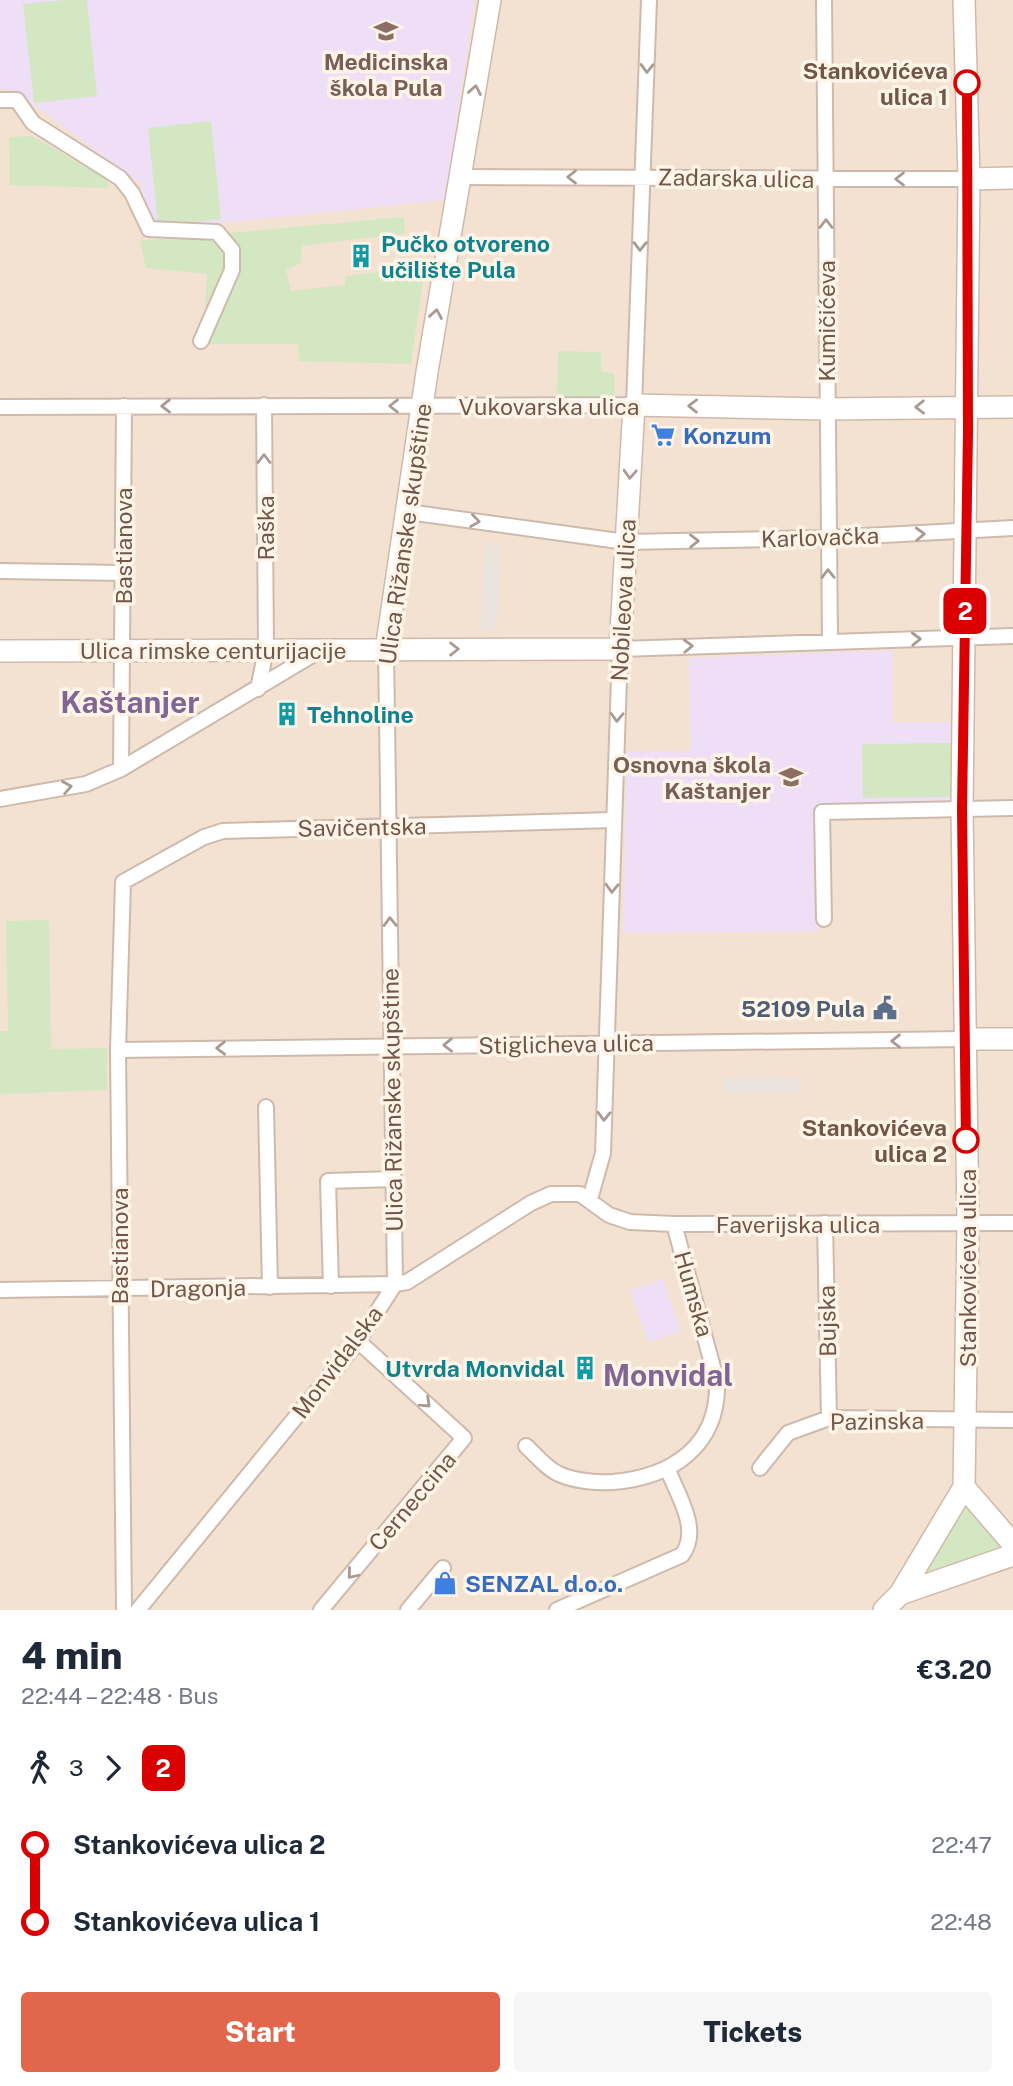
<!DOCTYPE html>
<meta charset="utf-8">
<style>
:root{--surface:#fff;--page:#f6f6f7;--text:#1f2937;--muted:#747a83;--accent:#e2664b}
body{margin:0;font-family:"Public Sans",sans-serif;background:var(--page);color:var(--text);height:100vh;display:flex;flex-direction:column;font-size:26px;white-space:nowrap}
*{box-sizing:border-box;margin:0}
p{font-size:23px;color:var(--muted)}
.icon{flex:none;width:38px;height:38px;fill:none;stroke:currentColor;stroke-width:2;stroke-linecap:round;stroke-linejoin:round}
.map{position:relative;height:1610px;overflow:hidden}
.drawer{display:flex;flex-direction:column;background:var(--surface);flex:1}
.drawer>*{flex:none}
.badge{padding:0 14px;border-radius:10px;font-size:24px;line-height:46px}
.map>.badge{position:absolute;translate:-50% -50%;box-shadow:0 0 0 4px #fff}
.legs{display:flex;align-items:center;gap:10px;height:77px;padding:0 21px;font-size:23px}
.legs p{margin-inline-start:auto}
.head{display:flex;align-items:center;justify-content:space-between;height:119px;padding:0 21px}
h1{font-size:38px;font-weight:800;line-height:52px}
.action{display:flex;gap:14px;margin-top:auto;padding:14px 21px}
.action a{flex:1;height:80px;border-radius:7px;background:var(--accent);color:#fff;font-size:28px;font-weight:800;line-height:80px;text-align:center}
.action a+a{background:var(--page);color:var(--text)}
ul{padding:0 21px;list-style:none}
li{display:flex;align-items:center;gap:24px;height:77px;font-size:26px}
li i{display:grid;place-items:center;width:10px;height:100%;margin:0 9px;background:currentColor}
li i::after{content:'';width:18px;height:18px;margin:-9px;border:5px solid;border-radius:50%;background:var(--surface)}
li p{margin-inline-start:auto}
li:first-child i{background:linear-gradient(#0000 50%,currentColor 0)}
li:last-child i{background:linear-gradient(currentColor 50%,#0000 0)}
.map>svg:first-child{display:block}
.residential{fill:#f3e2d1}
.industrial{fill:#eae3dd}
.education{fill:#eedff7}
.green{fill:#d3e8c2}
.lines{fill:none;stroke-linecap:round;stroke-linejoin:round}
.street-casing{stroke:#cebaac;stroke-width:18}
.secondary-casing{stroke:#d1b9aa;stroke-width:24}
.street{stroke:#fff;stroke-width:14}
.secondary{stroke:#fff;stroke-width:21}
.oneway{stroke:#aa9a92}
.line-1-casing{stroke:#fff;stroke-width:16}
.line-1{stroke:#db0000;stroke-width:10}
.stop-1-dot{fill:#fff;stroke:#db0000;stroke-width:3.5}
.labels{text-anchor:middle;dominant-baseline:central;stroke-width:7;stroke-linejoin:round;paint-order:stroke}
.education-label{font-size:23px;font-weight:bold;fill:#785e54;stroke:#fef5e8}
.stop-label{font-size:23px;font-weight:bold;fill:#72564a;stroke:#fef5e8;text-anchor:end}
.street-label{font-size:23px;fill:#72564a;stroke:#fef5e8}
.culture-label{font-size:23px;font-weight:bold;fill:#0d838f;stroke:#fef5e8;text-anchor:start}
.shop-label{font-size:23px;font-weight:bold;fill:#366cbe;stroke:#fef5e8;text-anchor:start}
.service-label{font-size:23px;font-weight:bold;fill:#4e5e75;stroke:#fef5e8;text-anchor:end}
.district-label{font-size:30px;font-weight:bold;fill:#836595;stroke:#fef5e8}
</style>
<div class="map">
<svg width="1013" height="1610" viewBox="0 0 1013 1610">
<rect width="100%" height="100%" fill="#fbf1e2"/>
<path class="residential" d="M 0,0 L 1013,0 L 1013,1610 L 0,1610 Z"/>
<path class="industrial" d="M 485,542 L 501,543 L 497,630 L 481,629 Z
M 724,1078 L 799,1079 L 799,1093 L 724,1093 Z"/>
<path class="education" d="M 0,0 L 475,0 L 445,200 L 232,222 L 153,226 L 139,182 L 13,90 L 0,89 Z
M 893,650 L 893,722 L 956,722 L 956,802 L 818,804 L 819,932 L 623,933 L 627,752 L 691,751 L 689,658 Z
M 663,1279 L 681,1331 L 648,1342 L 630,1290 Z"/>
<path class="green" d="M 64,0 L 87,0 L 97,96 L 34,103 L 23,4 Z
M 211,121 L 221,219 L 158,226 L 148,128 Z
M 32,136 L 107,179 L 108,188 L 10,185 L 9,137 Z
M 404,217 L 405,233 L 302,246 L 301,263 L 286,270 L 291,291 L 345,285 L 345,276 L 406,269 L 424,275 L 411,364 L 299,361 L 298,344 L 203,344 L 207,274 L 146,268 L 140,241 Z
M 558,351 L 601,352 L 601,372 L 614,373 L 615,402 L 557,402 Z
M 951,743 L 952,797 L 863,798 L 862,744 Z
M 49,920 L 51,1049 L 107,1048 L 107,1090 L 0,1094 L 0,1031 L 8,1031 L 6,921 Z
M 971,1503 L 1011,1549 L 928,1582 L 918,1573 Z"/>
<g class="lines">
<g class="street-casing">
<path id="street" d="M 824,0 L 830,642
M 0,100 L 17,100 L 33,123 L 120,178 L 132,193 L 149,229 L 217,232 L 232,250 L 232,270 L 201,341
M 460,177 L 969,179
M 0,407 L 634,405 L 649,0
M 408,512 L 626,542 L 828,538 L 1013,528
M 0,571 L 123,573
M 258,689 L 266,650 L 264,405
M 121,769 L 124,406
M 0,799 L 86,784 L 121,769 L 319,651
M 824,919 L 822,812 L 1013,808
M 118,1050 L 964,1039
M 266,1107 L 270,1287
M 590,1199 L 603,1153 L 620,649 L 1013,636
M 825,1223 L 829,1418
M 331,1286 L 328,1181 L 393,1179
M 0,1290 L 395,1284 L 386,650
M 526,1446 C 536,1455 547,1469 559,1474 C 574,1481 597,1483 613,1482 C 672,1477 719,1446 717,1382 L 674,1224
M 760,1468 L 788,1433 L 829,1418 L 1013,1420
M 124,1610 L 118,1050 L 123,882 L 204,837 L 223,831 L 614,820
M 138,1610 L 358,1341 L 395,1284 L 407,1282 L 531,1203 L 551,1194 L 580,1194 L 609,1215 L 630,1222 L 674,1224 L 1013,1223
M 321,1610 L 464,1438 L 358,1341
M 408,1610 L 443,1568
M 557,1610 L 682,1555 C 701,1530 678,1496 668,1470"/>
</g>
<g class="secondary-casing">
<path id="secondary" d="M 969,179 L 1013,178
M 386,650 L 427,372 L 490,0
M 0,651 L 620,649 L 634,405 L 825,409 L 1013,407
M 964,1039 L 1013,1039
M 964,1487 L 1013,1544
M 900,1594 L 1013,1555
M 884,1610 L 900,1594 L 964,1487 L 968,1223 L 962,809 L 969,179 L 964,0"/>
</g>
<use href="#street" class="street"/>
<use href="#secondary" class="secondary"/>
</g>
<defs><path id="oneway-chevron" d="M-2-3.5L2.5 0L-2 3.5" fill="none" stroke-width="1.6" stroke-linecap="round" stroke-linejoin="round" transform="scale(1.75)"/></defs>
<g class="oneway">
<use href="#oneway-chevron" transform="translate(647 68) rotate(91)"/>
<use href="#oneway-chevron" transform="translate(475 90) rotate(-80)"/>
<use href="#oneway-chevron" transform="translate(572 177) rotate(180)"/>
<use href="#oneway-chevron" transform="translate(900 179) rotate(-180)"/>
<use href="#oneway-chevron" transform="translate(826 224) rotate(-90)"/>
<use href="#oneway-chevron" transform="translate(640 246) rotate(91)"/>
<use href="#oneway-chevron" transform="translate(436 314) rotate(-80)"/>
<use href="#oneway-chevron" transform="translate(166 406) rotate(179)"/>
<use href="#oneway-chevron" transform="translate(394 406) rotate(-180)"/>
<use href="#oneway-chevron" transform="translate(693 406) rotate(-179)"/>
<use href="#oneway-chevron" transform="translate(920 407) rotate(179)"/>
<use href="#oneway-chevron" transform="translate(264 459) rotate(-90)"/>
<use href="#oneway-chevron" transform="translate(630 474) rotate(93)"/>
<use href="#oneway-chevron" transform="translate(475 521) rotate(8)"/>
<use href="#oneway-chevron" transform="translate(920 534) rotate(-2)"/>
<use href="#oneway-chevron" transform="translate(694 541) rotate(-1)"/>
<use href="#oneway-chevron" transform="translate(828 574) rotate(-91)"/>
<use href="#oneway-chevron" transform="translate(916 639) rotate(-2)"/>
<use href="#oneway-chevron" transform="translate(688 646) rotate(-2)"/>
<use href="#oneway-chevron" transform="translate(454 649)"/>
<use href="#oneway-chevron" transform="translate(617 717) rotate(92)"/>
<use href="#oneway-chevron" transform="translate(67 787) rotate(-10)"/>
<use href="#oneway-chevron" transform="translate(612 888) rotate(92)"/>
<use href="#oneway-chevron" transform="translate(390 922) rotate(-91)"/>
<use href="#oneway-chevron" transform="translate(896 1041) rotate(179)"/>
<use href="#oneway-chevron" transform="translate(448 1045) rotate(179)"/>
<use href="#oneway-chevron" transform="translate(221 1048) rotate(179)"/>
<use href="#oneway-chevron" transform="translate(604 1116) rotate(92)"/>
<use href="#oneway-chevron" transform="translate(426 1403) rotate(43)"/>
<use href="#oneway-chevron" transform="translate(352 1574) rotate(130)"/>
</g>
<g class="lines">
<g class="line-1-casing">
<path id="line-1" d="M 966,1140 L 962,809 L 968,432 L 967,83"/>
</g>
<use href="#line-1" class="line-1"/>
</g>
<defs>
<g id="school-bare" transform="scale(1.89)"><path d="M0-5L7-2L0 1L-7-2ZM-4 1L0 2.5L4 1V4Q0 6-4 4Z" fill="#8d6e63" stroke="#fef5e8" stroke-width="2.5" paint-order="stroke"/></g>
<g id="building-bare" transform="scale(1.89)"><path d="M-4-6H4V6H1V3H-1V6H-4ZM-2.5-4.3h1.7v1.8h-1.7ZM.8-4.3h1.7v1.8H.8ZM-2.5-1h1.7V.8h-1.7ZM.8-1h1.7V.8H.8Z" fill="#0f9aa8" stroke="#fef5e8" stroke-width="2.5" paint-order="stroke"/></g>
<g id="supermarket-bare" transform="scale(1.89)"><path d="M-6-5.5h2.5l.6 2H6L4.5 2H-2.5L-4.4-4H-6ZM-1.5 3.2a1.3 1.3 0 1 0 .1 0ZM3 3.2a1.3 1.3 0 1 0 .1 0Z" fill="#3f7fe0" stroke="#fef5e8" stroke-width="2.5" paint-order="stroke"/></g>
<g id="civic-bare" transform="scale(1.89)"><path d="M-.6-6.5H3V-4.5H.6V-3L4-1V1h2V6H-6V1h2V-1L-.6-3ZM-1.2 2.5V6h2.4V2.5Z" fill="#5c6f8a" stroke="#fef5e8" stroke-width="2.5" paint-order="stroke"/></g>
<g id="shop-bare" transform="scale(1.89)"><path d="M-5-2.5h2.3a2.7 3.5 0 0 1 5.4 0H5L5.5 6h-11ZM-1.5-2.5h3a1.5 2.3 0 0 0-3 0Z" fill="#3f7fe0" stroke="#fef5e8" stroke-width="2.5" paint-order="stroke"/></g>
</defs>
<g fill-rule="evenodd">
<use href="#school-bare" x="386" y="31"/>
<use href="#building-bare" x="361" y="256"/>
<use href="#supermarket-bare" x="663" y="435"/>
<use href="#building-bare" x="287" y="714"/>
<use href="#school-bare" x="791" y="777"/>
<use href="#civic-bare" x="885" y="1008"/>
<use href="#building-bare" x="585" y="1368"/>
<use href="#shop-bare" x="445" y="1583"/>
</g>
<g class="stop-1-dot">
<circle cx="967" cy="83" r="12"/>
<circle cx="966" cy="1140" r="12"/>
</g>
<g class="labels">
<g class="education-label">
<text x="386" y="61">Medicinska<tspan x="386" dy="26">škola Pula</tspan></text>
<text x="771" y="764" text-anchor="end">Osnovna škola<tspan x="771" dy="26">Kaštanjer</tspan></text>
</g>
<g class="stop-label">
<text x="948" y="70">Stankovićeva<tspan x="948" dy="26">ulica 1</tspan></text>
<text x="947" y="1127">Stankovićeva<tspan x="947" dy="26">ulica 2</tspan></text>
</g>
<g class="street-label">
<text transform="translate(736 178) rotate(1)">Zadarska ulica</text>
<text transform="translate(826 321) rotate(-90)">Kumičićeva</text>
<text x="549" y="406">Vukovarska ulica</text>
<text transform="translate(265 528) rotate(-90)">Raška</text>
<text transform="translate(405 534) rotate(-82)">Ulica Rižanske skupštine</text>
<text transform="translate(820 537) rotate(-2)">Karlovačka</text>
<text transform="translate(123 546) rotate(-90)">Bastianova</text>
<text transform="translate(623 600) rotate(-87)">Nobileova ulica</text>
<text x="213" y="650">Ulica rimske centurijacije</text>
<text transform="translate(362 827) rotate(-1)">Savičentska</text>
<text transform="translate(566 1044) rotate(-1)">Stiglicheva ulica</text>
<text transform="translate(392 1100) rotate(-91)">Ulica Rižanske skupštine</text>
<text x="798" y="1224">Faverijska ulica</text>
<text transform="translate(119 1246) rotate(-90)">Bastianova</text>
<text transform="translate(967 1268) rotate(-90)">Stankovićeva ulica</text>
<text transform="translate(198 1288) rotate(-1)">Dragonja</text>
<text transform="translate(694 1294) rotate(74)">Humska</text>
<text transform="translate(827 1321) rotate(-91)">Bujska</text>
<text transform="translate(337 1362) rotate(-53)">Monvidalska</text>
<text transform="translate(877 1421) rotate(-1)">Pazinska</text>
<text transform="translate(412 1501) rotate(-50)">Cerneccina</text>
</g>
<g class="culture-label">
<text x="381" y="243">Pučko otvoreno<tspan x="381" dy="26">učilište Pula</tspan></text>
<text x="307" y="714">Tehnoline</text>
<text x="565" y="1368" text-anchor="end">Utvrda Monvidal</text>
</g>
<g class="shop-label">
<text x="683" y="435">Konzum</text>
<text x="465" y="1583">SENZAL d.o.o.</text>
</g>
<g class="service-label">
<text x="865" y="1008">52109 Pula</text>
</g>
<g class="district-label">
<text x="130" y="702">Kaštanjer</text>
<text x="668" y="1375">Monvidal</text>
</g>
</g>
</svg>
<b class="badge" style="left:965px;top:611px;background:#db0000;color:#fff">2</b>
</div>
<section class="drawer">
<div class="head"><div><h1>4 min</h1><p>22:44 – 22:48 · Bus</p></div><b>€3.20</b></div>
<div class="legs"><svg class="icon" aria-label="walk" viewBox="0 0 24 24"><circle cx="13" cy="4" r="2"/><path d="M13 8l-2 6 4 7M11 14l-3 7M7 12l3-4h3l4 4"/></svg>3<svg class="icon" aria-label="forward" viewBox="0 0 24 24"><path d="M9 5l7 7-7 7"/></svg><b class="badge" style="background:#db0000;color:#fff">2</b></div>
<ul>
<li><i style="color:#db0000"></i><b>Stankovićeva ulica 2</b><p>22:47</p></li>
<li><i style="color:#db0000"></i><b>Stankovićeva ulica 1</b><p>22:48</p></li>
</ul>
<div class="action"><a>Start</a><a>Tickets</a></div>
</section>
